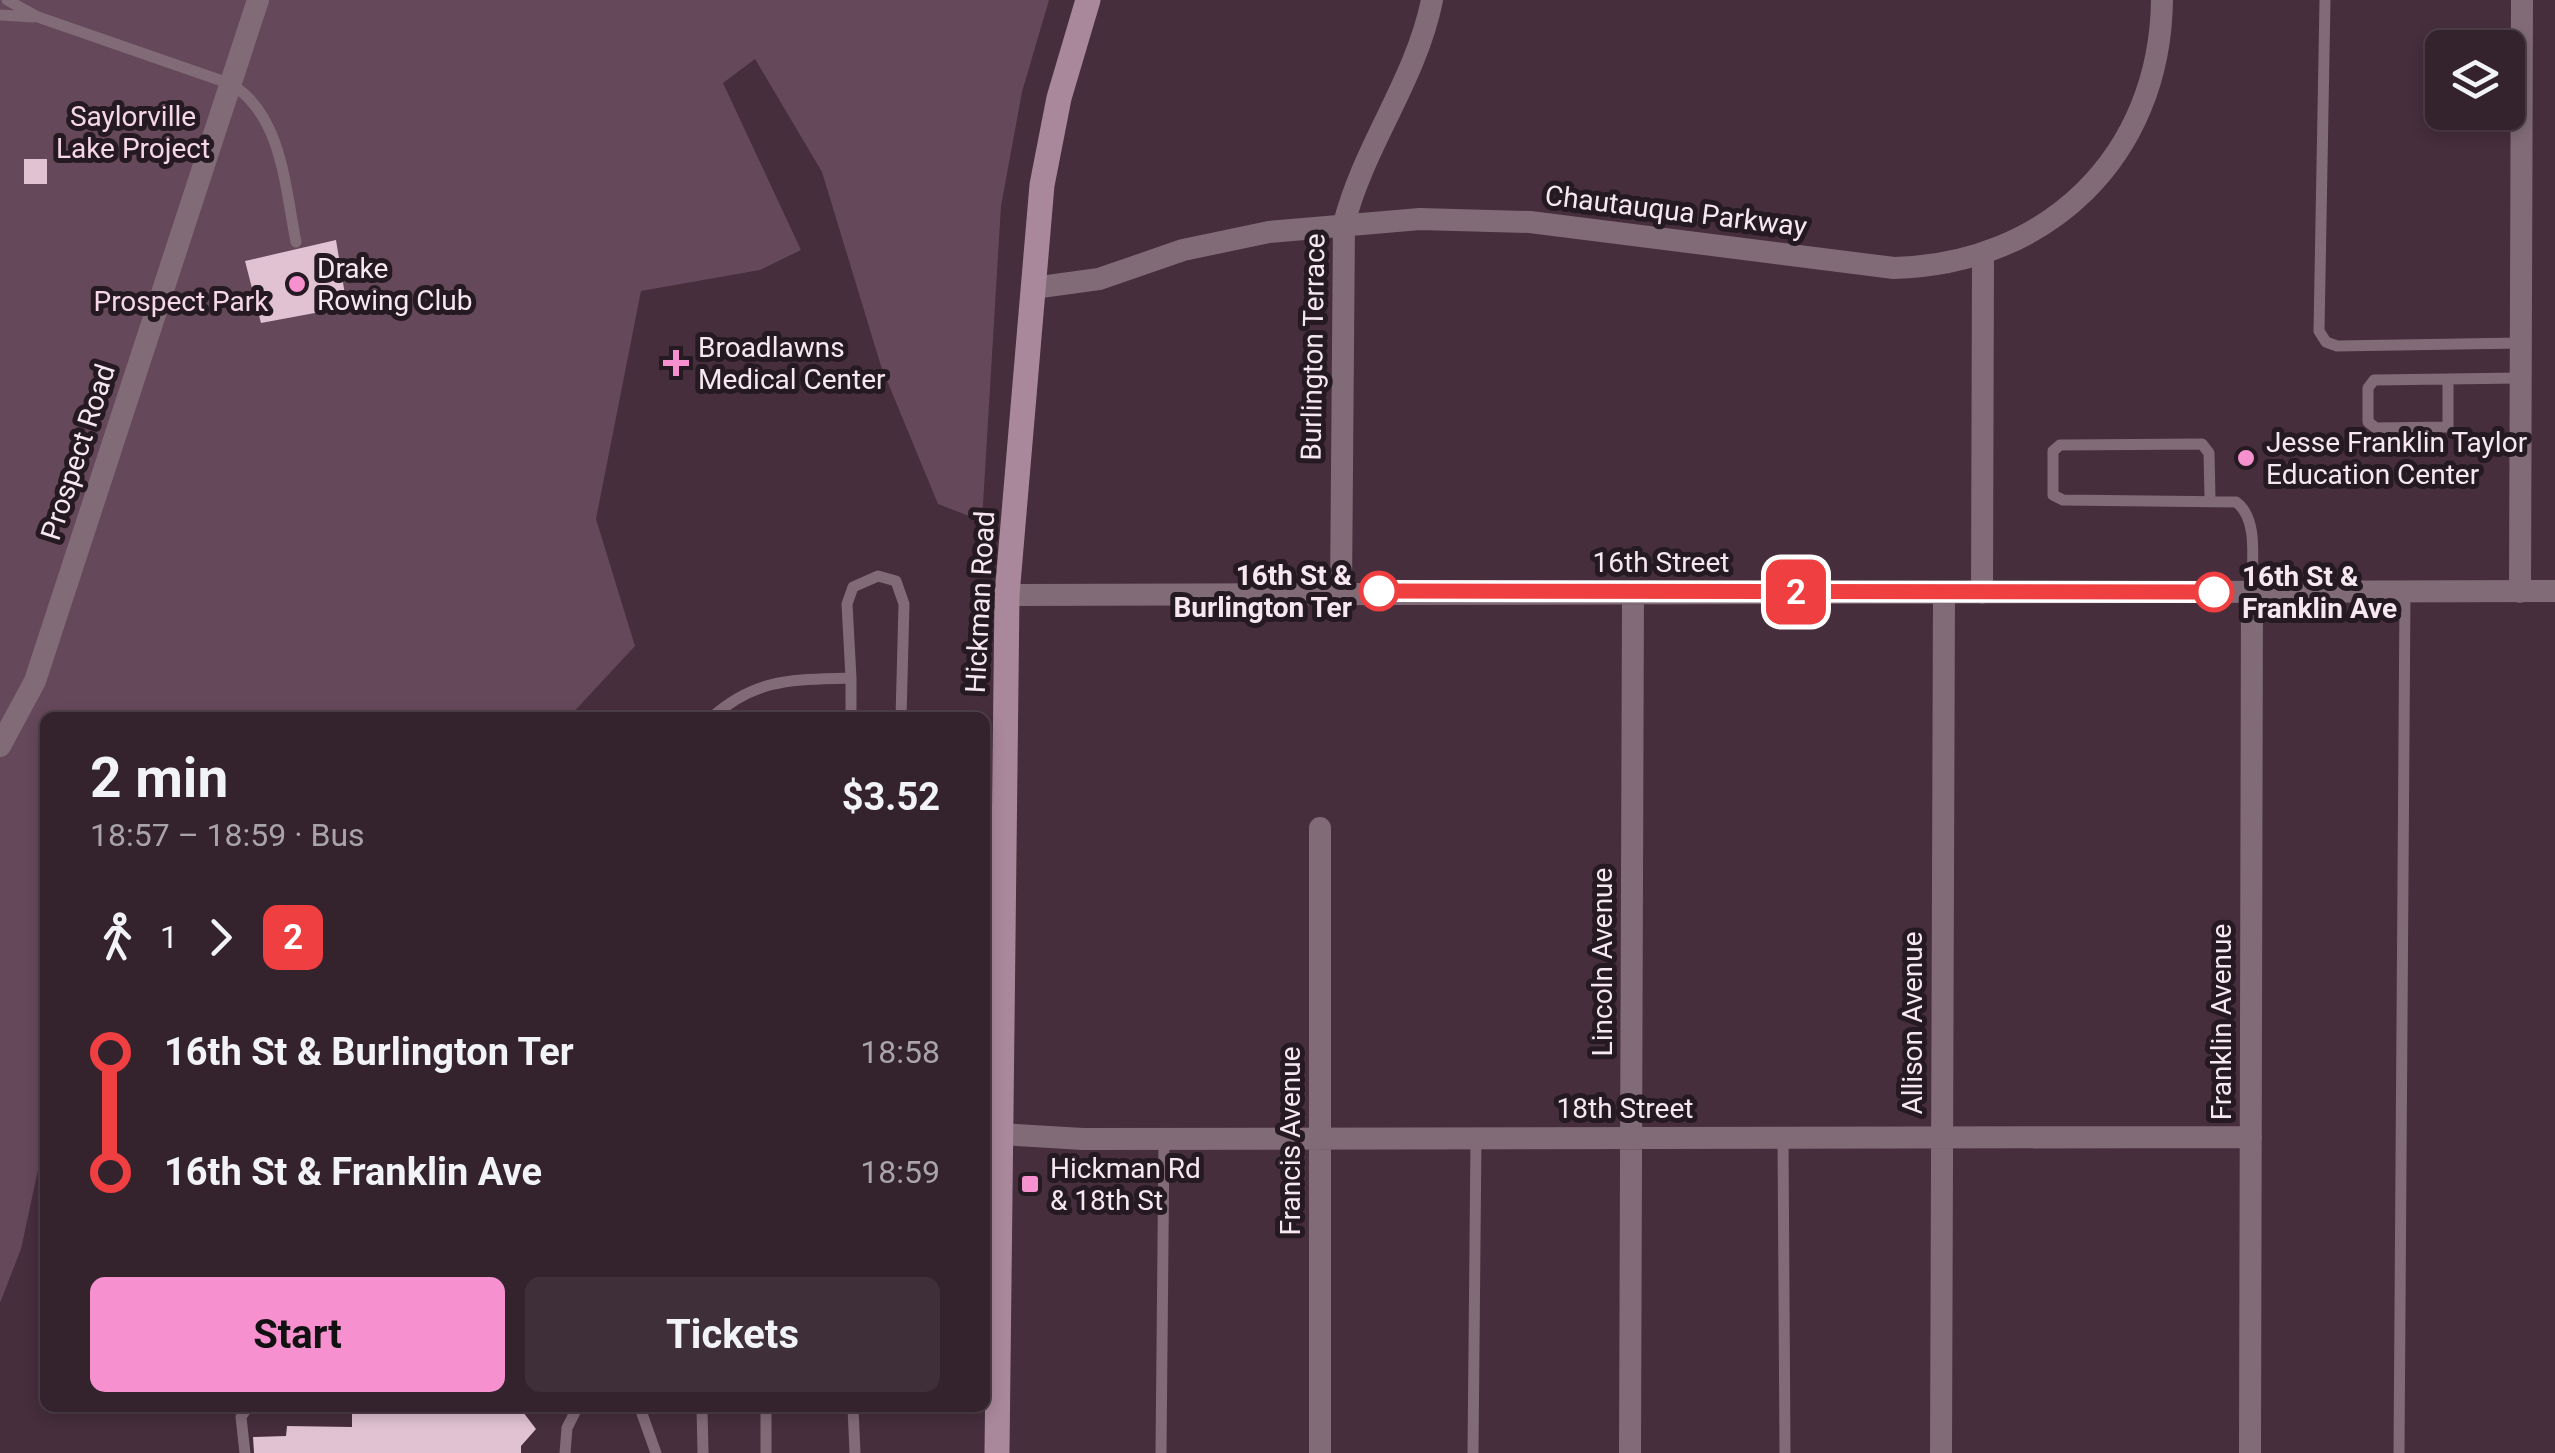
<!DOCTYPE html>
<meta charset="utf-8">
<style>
:root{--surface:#34222d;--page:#3f2f39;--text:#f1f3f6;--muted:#a9a4aa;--line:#4e3f49;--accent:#f690cf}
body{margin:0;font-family:Roboto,sans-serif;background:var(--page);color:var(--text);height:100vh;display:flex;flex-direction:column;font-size:38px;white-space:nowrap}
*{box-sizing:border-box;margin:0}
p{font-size:32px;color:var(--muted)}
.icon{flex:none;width:55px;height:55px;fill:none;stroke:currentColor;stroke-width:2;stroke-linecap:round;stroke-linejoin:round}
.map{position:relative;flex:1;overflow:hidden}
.panel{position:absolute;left:40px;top:712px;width:950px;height:700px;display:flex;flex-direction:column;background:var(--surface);border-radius:15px;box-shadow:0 5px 15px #0003,0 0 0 2px var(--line)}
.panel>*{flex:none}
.badge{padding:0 20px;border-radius:15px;font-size:35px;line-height:65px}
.controls{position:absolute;left:2425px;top:30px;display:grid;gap:20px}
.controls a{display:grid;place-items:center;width:100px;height:100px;border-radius:15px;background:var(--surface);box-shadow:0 5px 15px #0003,0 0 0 2px var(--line);font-size:50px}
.map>.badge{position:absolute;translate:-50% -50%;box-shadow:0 0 0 5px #fff}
.legs{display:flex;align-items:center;gap:15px;height:110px;padding:0 50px;font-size:32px}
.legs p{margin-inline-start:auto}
.headline{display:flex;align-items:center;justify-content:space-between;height:170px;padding:0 50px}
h1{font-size:55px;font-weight:700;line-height:75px}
.action{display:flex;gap:20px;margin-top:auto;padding:20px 50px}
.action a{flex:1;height:115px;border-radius:15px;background:var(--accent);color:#111;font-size:40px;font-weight:700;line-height:115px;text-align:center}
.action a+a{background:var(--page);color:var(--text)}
ul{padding:0 50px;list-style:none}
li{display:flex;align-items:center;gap:35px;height:120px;font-size:38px}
li i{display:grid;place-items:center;width:15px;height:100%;margin:0 12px;background:currentColor}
li i::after{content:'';width:25px;height:25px;margin:-12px;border:8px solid;border-radius:50%;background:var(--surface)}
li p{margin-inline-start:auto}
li:first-child i{background:linear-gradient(#0000 50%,currentColor 0)}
li:last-child i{background:linear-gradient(currentColor 50%,#0000 0)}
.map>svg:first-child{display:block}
.green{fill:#654859}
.building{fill:#e1c2d3}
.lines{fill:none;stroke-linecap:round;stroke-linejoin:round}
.service{stroke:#816b77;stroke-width:11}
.minor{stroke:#816b77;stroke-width:22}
.secondary{stroke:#aa889b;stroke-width:25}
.line-1-casing{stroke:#fff;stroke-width:22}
.line-1{stroke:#ef3f40;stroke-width:15}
.poi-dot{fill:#f690cf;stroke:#251a21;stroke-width:4}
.stop-1-dot{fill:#fff;stroke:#ef3f40;stroke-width:5}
.labels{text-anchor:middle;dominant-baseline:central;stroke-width:10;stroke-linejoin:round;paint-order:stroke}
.park-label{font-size:28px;fill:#f6d7e8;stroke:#251a21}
.street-label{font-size:28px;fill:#f7e7f0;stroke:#251a21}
.poi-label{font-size:28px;fill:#f7e7f0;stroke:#251a21;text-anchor:start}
.stop-label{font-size:28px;font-weight:bold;fill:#f7e7f0;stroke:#251a21;text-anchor:end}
</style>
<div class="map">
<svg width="2555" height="1453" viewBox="0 0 2555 1453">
<rect width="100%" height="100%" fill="#462e3c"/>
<path class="green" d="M 0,0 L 1049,0 L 1022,92 L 1001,206 L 982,521 L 938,504 L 881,366 L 822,172 L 755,59 L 723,83 L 801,250 L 760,270 L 641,291 L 596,519 L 635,646 L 569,717 L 45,718 L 45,1169 L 38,1170 L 21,1249 L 0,1303 Z"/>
<path class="building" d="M 24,159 L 47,159 L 47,184 L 24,184 Z
M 336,240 L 347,307 L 261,323 L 245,261 Z
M 352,1408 L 520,1408 L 536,1429 L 521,1446 L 521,1453 L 254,1453 L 253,1437 L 286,1436 L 287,1426 L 352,1427 Z"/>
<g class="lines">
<path class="service" d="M 7,0 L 38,17 L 231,84 C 282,115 285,187 296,242
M 2325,0 L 2319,331 L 2326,342 L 2337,346 L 2520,343
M 0,15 L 34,17
M 2448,379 L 2448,427 L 2376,428 L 2368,422 L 2368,388 L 2374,380 L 2520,378
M 2210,498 L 2209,453 L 2202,444 L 2060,445 L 2053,451 L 2053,495 L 2063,500 L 2236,502 C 2260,519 2251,566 2252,592
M 851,678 L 847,604 L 853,587 L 878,576 L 896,581 L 904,604 L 901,718
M 711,718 C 757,677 794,680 851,678 L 851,718
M 1783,1137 L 1785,1453
M 640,1408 L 656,1453
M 702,1408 L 703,1453
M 853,1408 L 855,1453
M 245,1453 L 241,1417 L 247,1408
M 565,1453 L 567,1428 L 577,1408
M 766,1453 L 766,1408
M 1161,1453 L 1164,1139
M 1473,1453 L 1476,1138
M 2399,1453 L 2405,592"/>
<path class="minor" d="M 1033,288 L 1099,279 L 1183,250 L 1269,232 L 1420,219 L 1530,222 L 1894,268 C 2048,264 2160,156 2162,0
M 1341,591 L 1344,224 C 1363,147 1416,80 1432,0
M 2520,592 L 2522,0
M 1982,593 L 1983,256
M 1007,595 L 2555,591
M 0,746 L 35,681 L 258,0
M 1000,1134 L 1083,1139 L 2251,1137
M 1320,1453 L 1320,828
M 1630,1453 L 1633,592
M 1941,1453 L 1944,593
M 2250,1453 L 2252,592"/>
<path class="secondary" d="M 997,1453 L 1007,595 L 1042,185 L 1059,98 L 1088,0"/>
</g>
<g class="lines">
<g class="line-1-casing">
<path id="line-1" d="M 1379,591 L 2214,592"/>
</g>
<use href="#line-1" class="line-1"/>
</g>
<g class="poi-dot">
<circle cx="297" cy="284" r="10"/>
<path d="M671 348h10v10h10v10h-10v10h-10v-10h-10v-10h10z"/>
<circle cx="2246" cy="458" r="10"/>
<rect x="1020" y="1174" width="20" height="20" rx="5"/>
</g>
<g class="stop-1-dot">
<circle cx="1379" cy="591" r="18"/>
<circle cx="2214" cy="592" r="18"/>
</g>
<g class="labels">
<g class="park-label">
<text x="133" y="116">Saylorville<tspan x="133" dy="32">Lake Project</tspan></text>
<text x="181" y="301">Prospect Park</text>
</g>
<g class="street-label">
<text transform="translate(1676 211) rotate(7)">Chautauqua Parkway</text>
<text transform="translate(1313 347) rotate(-89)">Burlington Terrace</text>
<text transform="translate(78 452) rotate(-72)">Prospect Road</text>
<text x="1661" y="562">16th Street</text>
<text transform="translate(980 602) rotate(-87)">Hickman Road</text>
<text transform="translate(1602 962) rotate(-90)">Lincoln Avenue</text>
<text transform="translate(2221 1022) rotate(-90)">Franklin Avenue</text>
<text transform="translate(1912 1023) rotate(-90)">Allison Avenue</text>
<text x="1625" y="1108">18th Street</text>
<text transform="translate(1290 1141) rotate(-90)">Francis Avenue</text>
</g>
<g class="poi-label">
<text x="317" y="268">Drake<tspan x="317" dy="32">Rowing Club</tspan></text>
<text x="698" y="347">Broadlawns<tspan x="698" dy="32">Medical Center</tspan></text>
<text x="2266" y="442">Jesse Franklin Taylor<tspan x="2266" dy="32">Education Center</tspan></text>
<text x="1050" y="1168">Hickman Rd<tspan x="1050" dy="32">&amp; 18th St</tspan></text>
</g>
<g class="stop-label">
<text x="1352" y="575">16th St &amp;<tspan x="1352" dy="32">Burlington Ter</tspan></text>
<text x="2242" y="576" text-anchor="start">16th St &amp;<tspan x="2242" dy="32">Franklin Ave</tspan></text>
</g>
</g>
</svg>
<div class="controls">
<a><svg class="icon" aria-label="layers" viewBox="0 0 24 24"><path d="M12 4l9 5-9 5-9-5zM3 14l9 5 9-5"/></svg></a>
</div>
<b class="badge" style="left:1796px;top:592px;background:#ef3f40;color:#fff">2</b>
<section class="panel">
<div class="headline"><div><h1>2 min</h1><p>18:57 – 18:59 · Bus</p></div><b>$3.52</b></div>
<div class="legs"><svg class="icon" aria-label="walk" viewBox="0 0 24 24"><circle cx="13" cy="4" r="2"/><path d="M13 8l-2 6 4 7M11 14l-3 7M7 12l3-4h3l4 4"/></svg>1<svg class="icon" aria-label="forward" viewBox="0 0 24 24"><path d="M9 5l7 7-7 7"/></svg><b class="badge" style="background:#ef3f40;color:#fff">2</b></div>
<ul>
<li><i style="color:#ef3f40"></i><b>16th St &amp; Burlington Ter</b><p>18:58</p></li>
<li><i style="color:#ef3f40"></i><b>16th St &amp; Franklin Ave</b><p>18:59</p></li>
</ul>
<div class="action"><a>Start</a><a>Tickets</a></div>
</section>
</div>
